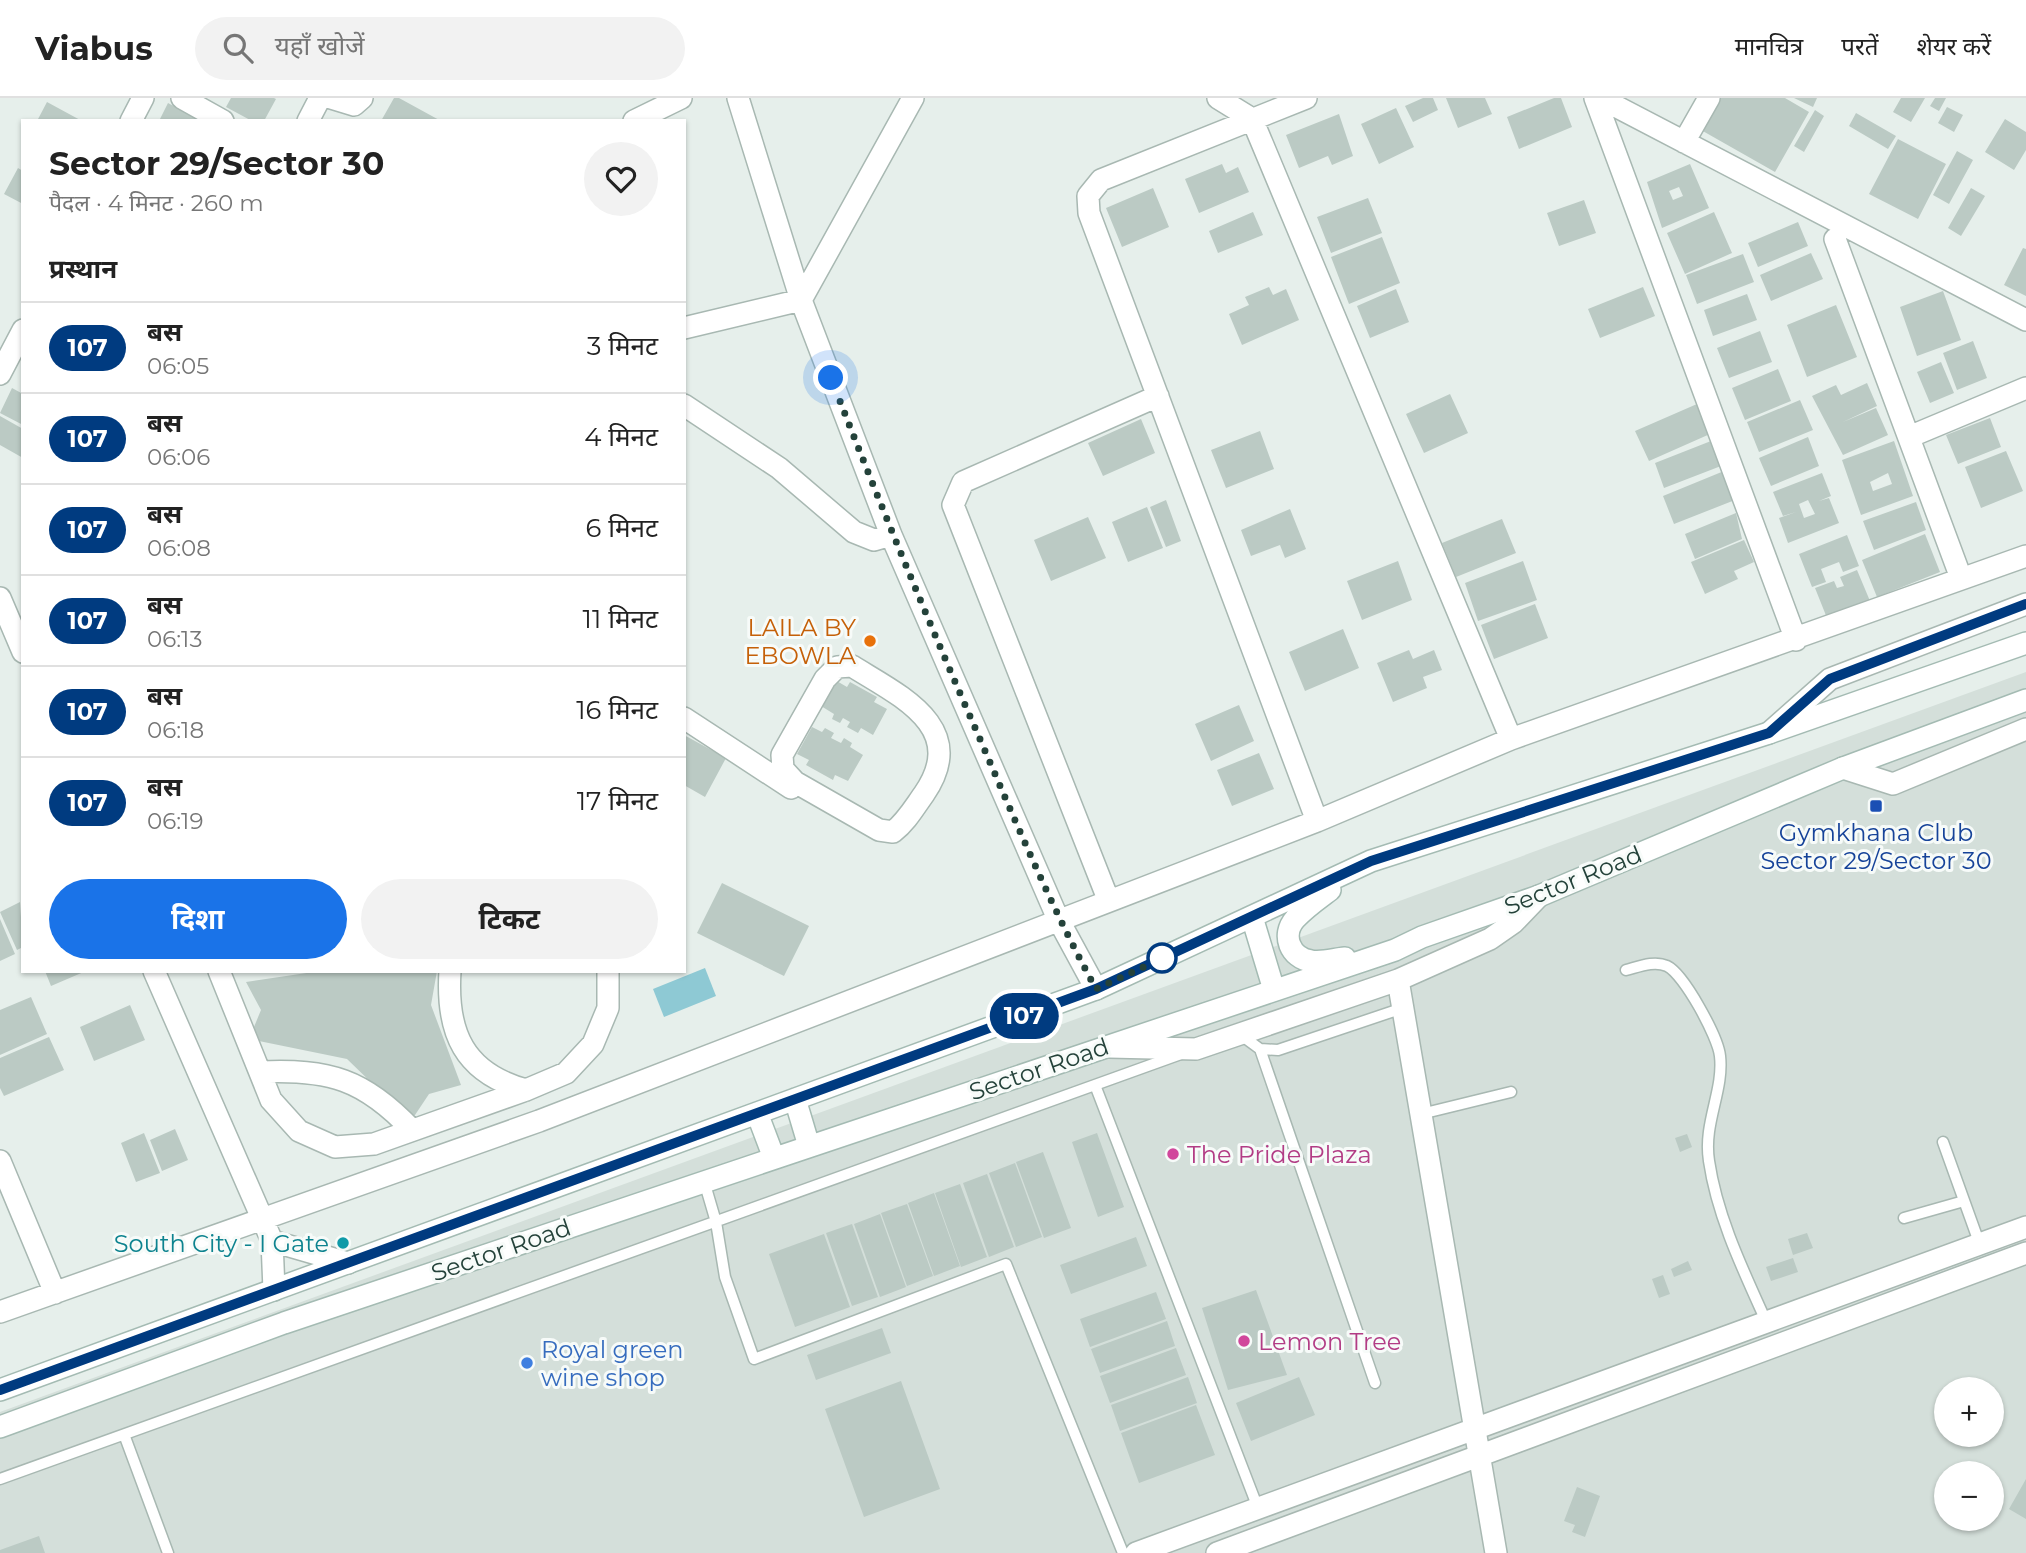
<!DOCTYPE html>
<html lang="hi">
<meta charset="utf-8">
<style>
:root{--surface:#fff;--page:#f2f2f2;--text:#222;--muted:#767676;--line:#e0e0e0;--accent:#1a73e8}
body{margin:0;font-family:Montserrat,"Noto Sans Devanagari",sans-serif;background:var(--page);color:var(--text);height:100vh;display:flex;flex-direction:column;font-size:26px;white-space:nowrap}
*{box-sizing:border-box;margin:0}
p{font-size:23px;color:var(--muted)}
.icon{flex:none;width:38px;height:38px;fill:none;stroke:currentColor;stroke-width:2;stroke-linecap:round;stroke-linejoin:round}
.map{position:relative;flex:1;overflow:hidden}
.details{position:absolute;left:21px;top:21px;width:665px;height:854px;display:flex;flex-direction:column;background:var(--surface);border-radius:0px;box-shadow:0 2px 5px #0004}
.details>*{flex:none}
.badge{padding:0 14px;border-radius:23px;font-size:24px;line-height:46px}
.controls{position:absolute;left:1934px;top:1279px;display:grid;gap:14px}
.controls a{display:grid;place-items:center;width:70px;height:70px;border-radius:50%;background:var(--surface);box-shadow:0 2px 5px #0004;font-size:35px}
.you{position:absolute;width:35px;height:35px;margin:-18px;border:5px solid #fff;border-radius:50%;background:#1a73e8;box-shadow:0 0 0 10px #1a73e833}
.map>.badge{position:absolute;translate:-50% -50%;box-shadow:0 0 0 4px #fff}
h2{padding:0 28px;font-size:26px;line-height:63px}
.round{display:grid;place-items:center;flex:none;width:74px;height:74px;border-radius:37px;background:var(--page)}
.head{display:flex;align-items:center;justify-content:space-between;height:119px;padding:0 28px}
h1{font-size:33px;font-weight:700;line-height:52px}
.action{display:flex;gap:14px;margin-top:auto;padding:14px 28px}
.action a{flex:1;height:80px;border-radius:42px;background:var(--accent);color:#fff;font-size:28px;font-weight:700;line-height:80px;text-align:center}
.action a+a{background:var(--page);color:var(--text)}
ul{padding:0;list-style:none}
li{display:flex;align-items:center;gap:21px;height:91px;padding:0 28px;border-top:2px solid var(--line)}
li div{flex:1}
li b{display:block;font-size:26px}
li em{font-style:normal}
li .badge{min-width:77px;font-weight:700;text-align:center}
header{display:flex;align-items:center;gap:42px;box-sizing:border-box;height:98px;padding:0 35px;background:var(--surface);border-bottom:2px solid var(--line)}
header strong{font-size:33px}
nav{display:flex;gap:38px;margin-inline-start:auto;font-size:24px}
.search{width:490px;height:63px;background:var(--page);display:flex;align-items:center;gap:18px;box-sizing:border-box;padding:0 24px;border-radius:38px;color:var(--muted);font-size:26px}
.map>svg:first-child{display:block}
.built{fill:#d4dfda;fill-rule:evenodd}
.water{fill:#8ec9d4}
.building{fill:#bbcac4;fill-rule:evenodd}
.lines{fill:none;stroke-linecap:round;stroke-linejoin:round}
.service-casing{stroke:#a8b8b2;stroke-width:13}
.minor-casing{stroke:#a8b8b2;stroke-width:24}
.tertiary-casing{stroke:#a8b8b2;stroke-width:24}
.secondary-casing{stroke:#a4bbb3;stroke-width:24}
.service{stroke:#fff;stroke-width:10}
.minor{stroke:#fff;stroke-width:21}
.tertiary{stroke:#fff;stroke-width:21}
.secondary{stroke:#fff;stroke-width:21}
.line-casing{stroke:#fff;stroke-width:16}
.line{stroke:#003b80;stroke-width:10}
.walk{stroke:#24423a;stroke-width:7;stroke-dasharray:0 12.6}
.food-dot{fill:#e8710a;stroke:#f7fbf9;stroke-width:2.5}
.transit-dot{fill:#1a4fb4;stroke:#f7fbf9;stroke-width:2.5}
.stop-dot{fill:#fff;stroke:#003b80;stroke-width:3.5}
.hotel-dot{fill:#d1479c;stroke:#f7fbf9;stroke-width:2.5}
.culture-dot{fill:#0f9aa8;stroke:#f7fbf9;stroke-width:2.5}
.shop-dot{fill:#3f7fe0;stroke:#f7fbf9;stroke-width:2.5}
.labels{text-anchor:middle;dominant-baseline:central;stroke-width:6;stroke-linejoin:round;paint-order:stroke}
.food-label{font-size:24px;fill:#c56008;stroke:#f7fbf9;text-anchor:end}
.transit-label{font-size:24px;fill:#164399;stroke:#f7fbf9}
.street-label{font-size:24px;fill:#24423a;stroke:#f7fbf9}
.hotel-label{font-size:24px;fill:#b23c85;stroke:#f7fbf9;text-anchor:start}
.culture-label{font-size:24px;fill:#0d838f;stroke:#f7fbf9;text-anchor:end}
.shop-label{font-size:24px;fill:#366cbe;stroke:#f7fbf9;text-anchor:start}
</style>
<header>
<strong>Viabus</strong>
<div class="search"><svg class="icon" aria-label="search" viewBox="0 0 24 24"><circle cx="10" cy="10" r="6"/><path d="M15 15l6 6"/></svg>यहाँ खोजें</div>
<nav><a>मानचित्र</a><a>परतें</a><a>शेयर करें</a></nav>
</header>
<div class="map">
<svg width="2026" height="1455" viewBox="0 0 2026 1455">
<rect width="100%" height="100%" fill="#e6efeb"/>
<path class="built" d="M 2026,574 L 2026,1455 L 0,1455 L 0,1314 ZM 1946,1292 L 1992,1292 L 1992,1337 L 1946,1337 ZM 1946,1376 L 1992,1376 L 1992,1421 L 1946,1421 Z"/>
<path class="water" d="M 705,870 L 716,898 L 664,919 L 653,891 Z"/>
<path class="building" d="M 231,0 L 274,0 L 276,1 L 264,23 L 252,23 L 226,9 Z
M 394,0 L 399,0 L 441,23 L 381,23 Z
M 1423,0 L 1433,0 L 1438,12 L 1413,24 L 1405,8 Z
M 1446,0 L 1485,0 L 1492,16 L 1458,30 Z
M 1554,0 L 1561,0 L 1572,29 L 1519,51 L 1507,19 Z
M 1719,0 L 1785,0 L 1809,14 L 1775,74 L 1701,32 Z
M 1794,0 L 1817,0 L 1813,9 Z
M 1901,0 L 1925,0 L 1911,24 L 1893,14 Z
M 1935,0 L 1946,0 L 1939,13 L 1930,8 Z
M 47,4 L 82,23 L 37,23 Z
M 168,5 L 201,23 L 159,23 Z
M 1947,9 L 1963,17 L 1954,34 L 1938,25 Z
M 1396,10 L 1414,49 L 1379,66 L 1361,26 Z
M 1815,12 L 1824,18 L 1804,54 L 1794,48 Z
M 1856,15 L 1896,38 L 1888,51 L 1849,28 Z
M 1339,16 L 1353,58 L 1332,67 L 1328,58 L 1299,70 L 1286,37 Z
M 2005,21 L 2026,34 L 2026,52 L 2014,72 L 1985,54 Z
M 1898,41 L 1946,66 L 1918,121 L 1869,96 Z
M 1957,53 L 1973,62 L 1949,106 L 1933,97 Z
M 1222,66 L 1226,75 L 1238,69 L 1249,94 L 1199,115 L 1185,81 Z
M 1690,66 L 1709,110 L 1662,130 L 1647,84 ZM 1679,89 L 1683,98 L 1673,102 L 1669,93 Z
M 18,70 L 23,73 L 23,106 L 4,96 Z
M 1153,90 L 1169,129 L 1122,149 L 1106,110 Z
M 1971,90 L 1985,98 L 1961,138 L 1948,130 Z
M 1368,100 L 1382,135 L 1331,155 L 1317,119 Z
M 1584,102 L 1596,135 L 1559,148 L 1547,115 Z
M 1253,114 L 1263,137 L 1218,155 L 1209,133 Z
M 1714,114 L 1732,155 L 1685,176 L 1667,135 Z
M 1798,124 L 1808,148 L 1758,169 L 1748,145 Z
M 1382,139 L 1400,185 L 1349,206 L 1331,159 Z
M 2023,150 L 2026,151 L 2026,198 L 2004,187 Z
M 1811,155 L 1823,181 L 1771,203 L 1760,177 Z
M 1743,156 L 1754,184 L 1697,206 L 1686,177 Z
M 1269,189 L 1273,197 L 1286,191 L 1299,222 L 1242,247 L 1229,216 L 1249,207 L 1245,199 Z
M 1643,189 L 1655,218 L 1600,240 L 1588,211 Z
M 1396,191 L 1409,224 L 1370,240 L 1357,208 Z
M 1943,193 L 1961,242 L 1917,258 L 1900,209 Z
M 1747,196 L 1757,222 L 1713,238 L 1704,212 Z
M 1836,207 L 1857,259 L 1807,279 L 1787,227 Z
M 1760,233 L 1772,264 L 1729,280 L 1717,250 Z
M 1973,243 L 1987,280 L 1957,292 L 1943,255 Z
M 1941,264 L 1954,295 L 1930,305 L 1917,274 Z
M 1778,271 L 1791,303 L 1745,322 L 1732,290 Z
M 1867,285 L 1877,308 L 1843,324 L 1876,310 L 1888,337 L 1843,357 L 1812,298 L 1836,287 L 1841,297 Z
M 12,290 L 23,296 L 23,327 L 0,315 Z
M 1450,296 L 1468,335 L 1424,355 L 1406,316 Z
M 1800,302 L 1813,332 L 1759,354 L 1747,324 Z
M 1697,306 L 1710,336 L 1649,363 L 1635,333 Z
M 0,318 L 23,331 L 23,360 L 0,347 Z
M 1990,320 L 2001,349 L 1958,366 L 1946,337 Z
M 1141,321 L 1155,355 L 1103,378 L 1088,345 Z
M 1260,333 L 1274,371 L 1226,390 L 1211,352 Z
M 1808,339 L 1819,368 L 1771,388 L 1759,360 Z
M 1711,343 L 1721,368 L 1664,390 L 1655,365 Z
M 1894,343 L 1913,398 L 1861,417 L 1842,362 ZM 1888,375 L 1892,386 L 1873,393 L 1870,384 Z
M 2006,353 L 2023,393 L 1981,410 L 1965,369 Z
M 1724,373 L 1735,402 L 1674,426 L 1663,398 Z
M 1822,375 L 1831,398 L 1819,403 L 1829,400 L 1839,425 L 1788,445 L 1779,420 L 1796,414 L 1783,418 L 1773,394 ZM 1808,402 L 1815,416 L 1804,420 L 1799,406 Z
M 1166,402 L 1181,443 L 1166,449 L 1150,409 Z
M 1916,404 L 1926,432 L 1874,452 L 1863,423 Z
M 1147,409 L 1163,450 L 1128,464 L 1112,424 Z
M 1290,411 L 1306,451 L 1285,460 L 1280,447 L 1251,458 L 1241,432 Z
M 1736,415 L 1742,441 L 1695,461 L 1685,436 Z
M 1088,419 L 1106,460 L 1051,483 L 1034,442 Z
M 1502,421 L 1516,455 L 1456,479 L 1442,445 Z
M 1925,436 L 1940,474 L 1877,499 L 1862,462 Z
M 1847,437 L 1859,468 L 1843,474 L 1839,464 L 1821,471 L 1826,484 L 1812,489 L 1799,456 Z
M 1744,442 L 1754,464 L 1734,473 L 1738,481 L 1705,496 L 1691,464 Z
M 1398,463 L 1412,502 L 1362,522 L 1347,483 Z
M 1523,463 L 1537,502 L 1478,523 L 1465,485 Z
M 1857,472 L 1870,503 L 1827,520 L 1815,490 L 1834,483 L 1837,490 L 1844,488 L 1840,479 Z
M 1535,506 L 1548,540 L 1494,561 L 1481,527 Z
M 1343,531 L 1359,570 L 1305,593 L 1289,554 Z
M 1409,552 L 1413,561 L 1434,552 L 1442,572 L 1423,579 L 1427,590 L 1393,604 L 1377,565 Z
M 835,582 L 847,589 L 850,584 L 877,599 L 874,604 L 887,611 L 873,637 L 861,630 L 858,635 L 847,629 L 850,624 L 843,620 L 840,625 L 832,621 L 834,616 L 821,608 Z
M 1239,607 L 1254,643 L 1211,663 L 1195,626 Z
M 812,629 L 822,634 L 825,630 L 834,635 L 831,640 L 841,645 L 844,640 L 852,645 L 850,649 L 863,657 L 848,683 L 835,677 L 833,682 L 806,667 L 809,662 L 797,656 Z
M 684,637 L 726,660 L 705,699 L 684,687 Z
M 1259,655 L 1274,691 L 1232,708 L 1217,672 Z
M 722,785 L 809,828 L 784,878 L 697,835 Z
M 20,804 L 23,849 L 17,852 L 0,814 Z
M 0,821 L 15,856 L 0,863 Z
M 45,873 L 86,873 L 51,888 Z
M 320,873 L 437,873 L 431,907 L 461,987 L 429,996 L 411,1023 L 347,961 L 249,941 L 261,912 L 246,884 Z
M 31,899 L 47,936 L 0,957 L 0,912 Z
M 130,907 L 145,942 L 94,963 L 80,929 Z
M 49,939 L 64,972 L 4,998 L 0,990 L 0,960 Z
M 175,1031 L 188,1062 L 162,1073 L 150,1042 Z
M 144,1035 L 160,1075 L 136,1084 L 121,1045 Z
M 1097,1035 L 1124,1109 L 1098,1119 L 1072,1044 Z
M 1687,1036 L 1692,1049 L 1680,1054 L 1675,1040 Z
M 1043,1054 L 1071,1130 L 1044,1140 L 1016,1064 Z
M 1015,1065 L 1042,1139 L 1016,1149 L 989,1075 Z
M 987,1076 L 1014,1149 L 989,1159 L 963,1085 Z
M 960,1086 L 987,1159 L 961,1169 L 935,1095 Z
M 934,1095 L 960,1168 L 934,1178 L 908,1105 Z
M 907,1106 L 933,1178 L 907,1188 L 881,1115 Z
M 880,1116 L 906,1189 L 880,1199 L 854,1126 Z
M 852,1126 L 878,1199 L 852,1208 L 826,1135 Z
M 1807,1135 L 1813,1150 L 1793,1157 L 1788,1141 Z
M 824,1136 L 850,1209 L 795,1229 L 769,1156 Z
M 1136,1139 L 1147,1168 L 1071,1196 L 1060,1167 Z
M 1793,1160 L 1798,1174 L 1771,1183 L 1766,1169 Z
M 1688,1163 L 1692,1172 L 1674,1179 L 1671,1171 Z
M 1663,1177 L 1670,1196 L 1659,1200 L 1652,1181 Z
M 1256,1192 L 1287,1277 L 1228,1292 L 1202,1210 Z
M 1156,1194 L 1166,1221 L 1090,1249 L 1080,1221 Z
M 1167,1223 L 1175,1248 L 1100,1275 L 1091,1251 Z
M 882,1230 L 891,1255 L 816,1282 L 807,1257 Z
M 1176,1250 L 1186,1277 L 1110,1305 L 1100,1278 Z
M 1188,1279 L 1197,1305 L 1120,1333 L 1111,1307 Z
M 1299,1279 L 1315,1317 L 1251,1343 L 1236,1305 Z
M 901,1283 L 940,1391 L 864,1419 L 825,1311 Z
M 1196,1307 L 1215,1357 L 1139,1385 L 1121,1335 Z
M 2026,1381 L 2026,1421 L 2009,1411 Z
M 1577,1389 L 1600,1398 L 1585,1439 L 1572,1434 L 1575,1427 L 1564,1423 Z
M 39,1438 L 45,1455 L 0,1455 L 0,1452 Z"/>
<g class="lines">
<g class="service-casing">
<path id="service" d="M 1626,872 C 1638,869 1654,862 1667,868 C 1684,876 1718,939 1720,958 C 1724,993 1703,1025 1709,1063 C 1717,1118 1743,1172 1766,1223
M 1241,937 L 1260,951 L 1375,1285
M 1260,951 L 1278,952 L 1403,910
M 1095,987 L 1258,1410
M 1421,1016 L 1511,994
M 1943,1044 L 1980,1147
M 704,1083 L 716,1124 L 725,1179 L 754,1261 L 1006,1166 L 1123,1455
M 1904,1120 L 1964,1103
M 125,1339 L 168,1455
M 0,1381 L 1181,956"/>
</g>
<g class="minor-casing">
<path id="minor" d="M 182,0 L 223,23
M 331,0 L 354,7 L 362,0
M 738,0 L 801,202 L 891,437 L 1058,821 L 1096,891
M 1218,0 L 1252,21 L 1511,641
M 1306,0 L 1101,82 L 1088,98 L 1089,115 L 1317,723
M 1595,0 L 1796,542
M 1600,0 L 2026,222
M 131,23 L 143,0
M 308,23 L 320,0
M 634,23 L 681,0
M 1684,44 L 1709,0
M 1835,141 L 1961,480
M 684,230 L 801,202 L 913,0
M 0,276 L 23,232
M 684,307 L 779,370 L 854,434 L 874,442 L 891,437
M 1909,339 L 2026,290
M 0,500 L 23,554
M 852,568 C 900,598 970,629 924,696 C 914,710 906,724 893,734 L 879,732 L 795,684 L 783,671 L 782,657 L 825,581 L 837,569 Z
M 684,620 L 791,690
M 1108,801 L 953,407 L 963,384 L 1158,298
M 154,873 L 272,1143 L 274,1192
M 219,873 L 271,1002 L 299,1033 L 335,1049 L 374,1046 L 526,992 L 566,975 L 593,946 L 608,910 L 608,873
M 450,873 C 446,935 464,975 526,992
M 260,974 C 329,971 364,981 412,1032
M 0,1063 L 55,1195
M 272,1143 L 348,1165
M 0,1214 L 539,1023 L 1317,723 L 1511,641 L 2026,458"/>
</g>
<g class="tertiary-casing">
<path id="tertiary" d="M 1769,635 L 1830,581 L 2026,506
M 1843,670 L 1893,686 L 2026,631
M 1398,882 L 1496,1455
M 1109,949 L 1196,951 L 1398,882 L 1490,841 L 1513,825 L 1539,798
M 1136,1455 L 2026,1129
M 1217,1455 L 2026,1155"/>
</g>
<g class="secondary-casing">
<path id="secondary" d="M 1330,792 C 1318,801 1305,810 1295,821 C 1281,837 1290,860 1311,863 C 1322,865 1334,861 1345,860
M 1252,819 L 1274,892
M 795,1001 L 809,1048
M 757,1015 L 774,1060
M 0,1292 L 1096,891 L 1371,763 L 1769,635 L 2026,545
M 0,1329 L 284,1225 L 1395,852 L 1422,839 L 1539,798 L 1843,670 L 2026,602"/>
</g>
<use href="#service" class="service"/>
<use href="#minor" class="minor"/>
<use href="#tertiary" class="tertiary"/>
<use href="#secondary" class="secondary"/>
</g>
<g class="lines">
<g class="line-casing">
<path id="line" d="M 0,1292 L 1096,891 L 1371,763 L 1769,635 L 1830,581 L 2026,506"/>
</g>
<use href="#line" class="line"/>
<path class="walk" d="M 831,280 C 876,396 923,511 973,625 C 1012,715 1049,805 1096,891 L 1165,859 L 1162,860"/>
</g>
<circle class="food-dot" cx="870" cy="543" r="7"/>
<rect class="transit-dot" x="1869" y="701" width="14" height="14" rx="3.5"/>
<circle class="stop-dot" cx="1162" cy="860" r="14"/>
<g class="hotel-dot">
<circle cx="1173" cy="1056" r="7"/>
<circle cx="1244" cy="1243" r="7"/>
</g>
<circle class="culture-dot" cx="343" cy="1145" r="7"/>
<circle class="shop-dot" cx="527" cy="1265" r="7"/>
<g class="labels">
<g class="food-label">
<text x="856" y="529">LAILA BY<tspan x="856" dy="28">EBOWLA</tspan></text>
</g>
<g class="transit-label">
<text x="1876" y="734">Gymkhana Club<tspan x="1876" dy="28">Sector 29/Sector 30</tspan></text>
</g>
<g class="street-label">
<text transform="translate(1573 782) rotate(-22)">Sector Road</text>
<text transform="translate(1039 971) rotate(-19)">Sector Road</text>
<text transform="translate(501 1152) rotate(-19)">Sector Road</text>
</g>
<g class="hotel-label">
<text x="1187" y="1056">The Pride Plaza</text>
<text x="1258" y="1243">Lemon Tree</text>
</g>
<g class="culture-label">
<text x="329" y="1145">South City - I Gate</text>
</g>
<g class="shop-label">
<text x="541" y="1251">Royal green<tspan x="541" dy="28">wine shop</tspan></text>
</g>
</g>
</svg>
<div class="controls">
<a>+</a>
<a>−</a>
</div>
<div class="you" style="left:831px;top:280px"></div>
<b class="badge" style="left:1024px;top:918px;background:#003b80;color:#fff">107</b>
<section class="details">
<div class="head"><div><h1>Sector 29/Sector 30</h1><p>पैदल · 4 मिनट · 260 m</p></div><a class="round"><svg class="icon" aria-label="heart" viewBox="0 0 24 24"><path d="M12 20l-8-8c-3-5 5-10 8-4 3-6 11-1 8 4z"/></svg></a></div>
<h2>प्रस्थान</h2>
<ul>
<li><span class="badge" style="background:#003b80;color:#fff">107</span><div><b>बस</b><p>06:05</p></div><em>3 मिनट</em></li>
<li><span class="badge" style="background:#003b80;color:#fff">107</span><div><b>बस</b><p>06:06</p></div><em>4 मिनट</em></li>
<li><span class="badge" style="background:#003b80;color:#fff">107</span><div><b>बस</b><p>06:08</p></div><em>6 मिनट</em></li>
<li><span class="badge" style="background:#003b80;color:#fff">107</span><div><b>बस</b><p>06:13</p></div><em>11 मिनट</em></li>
<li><span class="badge" style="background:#003b80;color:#fff">107</span><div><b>बस</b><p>06:18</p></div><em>16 मिनट</em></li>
<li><span class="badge" style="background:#003b80;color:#fff">107</span><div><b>बस</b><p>06:19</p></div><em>17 मिनट</em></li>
</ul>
<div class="action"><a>दिशा</a><a>टिकट</a></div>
</section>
</div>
